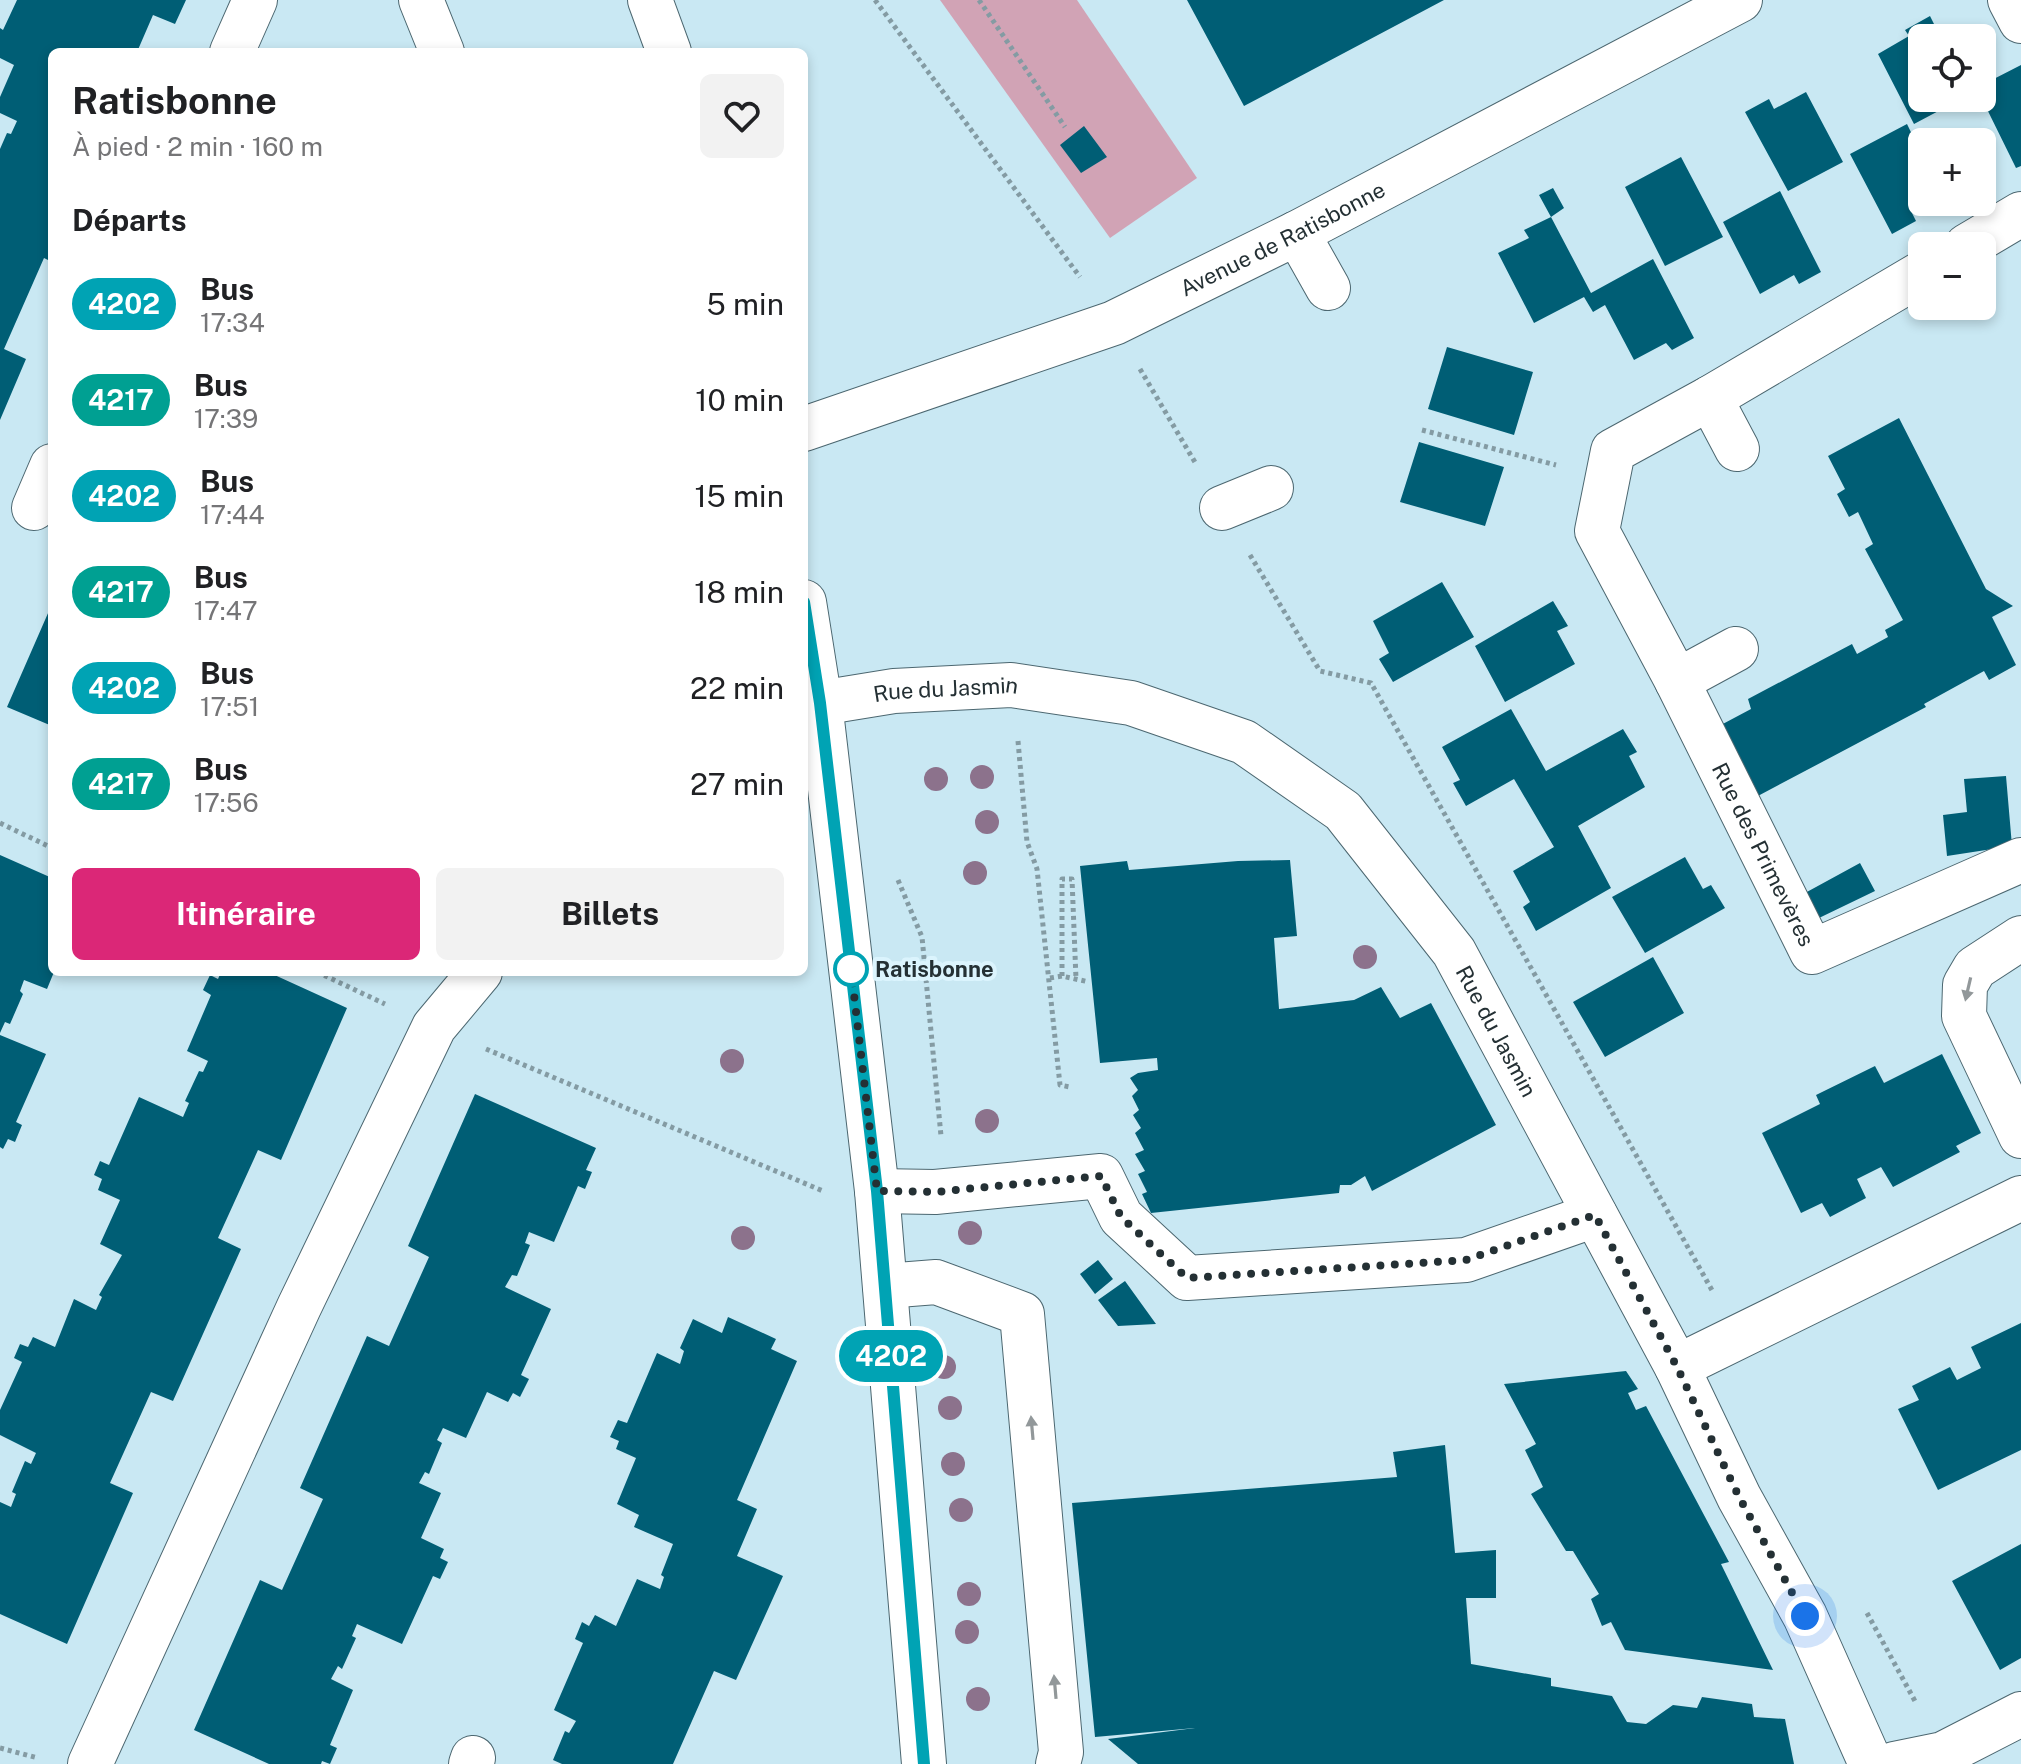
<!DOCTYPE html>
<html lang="fr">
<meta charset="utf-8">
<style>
:root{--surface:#fff;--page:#f2f2f2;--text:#202124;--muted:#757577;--accent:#db2777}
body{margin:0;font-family:"Public Sans",sans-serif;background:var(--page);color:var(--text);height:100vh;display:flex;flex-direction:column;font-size:30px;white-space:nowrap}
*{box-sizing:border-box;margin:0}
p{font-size:26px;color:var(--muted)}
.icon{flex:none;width:44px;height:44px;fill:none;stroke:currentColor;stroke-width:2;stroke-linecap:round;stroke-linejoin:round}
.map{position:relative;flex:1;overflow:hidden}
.side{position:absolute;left:48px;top:48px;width:760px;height:928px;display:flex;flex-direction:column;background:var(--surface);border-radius:12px;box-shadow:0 4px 12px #0003}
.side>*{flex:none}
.badge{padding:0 16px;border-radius:26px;font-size:28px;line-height:52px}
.buttons{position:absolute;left:1908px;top:24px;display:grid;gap:16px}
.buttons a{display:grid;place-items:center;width:88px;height:88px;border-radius:12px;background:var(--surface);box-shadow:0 4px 12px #0003;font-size:40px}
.you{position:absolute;width:40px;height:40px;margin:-20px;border:6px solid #fff;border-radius:50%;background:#1a73e8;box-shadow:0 0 0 12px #1a73e833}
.map>.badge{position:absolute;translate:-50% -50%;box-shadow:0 0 0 4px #fff}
h2{padding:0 24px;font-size:30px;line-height:72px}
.round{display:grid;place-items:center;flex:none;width:84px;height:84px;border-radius:12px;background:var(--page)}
.headline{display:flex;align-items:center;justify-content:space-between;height:136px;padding:0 24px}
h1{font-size:38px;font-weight:700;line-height:60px}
.action{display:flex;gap:16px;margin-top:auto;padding:16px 24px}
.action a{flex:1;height:92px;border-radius:12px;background:var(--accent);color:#fff;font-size:32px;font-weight:700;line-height:92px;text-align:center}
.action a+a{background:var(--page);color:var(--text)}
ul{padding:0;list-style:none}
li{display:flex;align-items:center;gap:24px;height:96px;padding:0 24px}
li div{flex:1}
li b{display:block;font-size:30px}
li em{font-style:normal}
li .badge{min-width:88px;font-weight:700;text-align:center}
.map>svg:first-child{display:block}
.green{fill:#d1a3b5}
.building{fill:#005e75}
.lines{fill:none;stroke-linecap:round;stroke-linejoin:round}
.minor-casing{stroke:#4c6770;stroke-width:46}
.path{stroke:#849ba3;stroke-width:5;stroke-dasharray:4 4;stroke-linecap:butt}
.minor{stroke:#fff;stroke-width:44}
.tree{fill:#8c728c}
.oneway{fill:#92989a}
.line-casing{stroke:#fff;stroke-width:18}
.line{stroke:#00a3b4;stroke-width:12}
.walk{stroke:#243034;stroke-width:8;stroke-dasharray:0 14.4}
.stop-dot{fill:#fff;stroke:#00a3b4;stroke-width:4}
.labels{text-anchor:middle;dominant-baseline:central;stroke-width:8;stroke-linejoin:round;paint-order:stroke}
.street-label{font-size:22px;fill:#243034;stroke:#dbf4fd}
.stop-label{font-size:22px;font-weight:bold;fill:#243034;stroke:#dbf4fd;text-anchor:start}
</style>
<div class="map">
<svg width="2021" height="1764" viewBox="0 0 2021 1764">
<rect width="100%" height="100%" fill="#c9e8f3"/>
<path class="green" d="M 940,0 L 1077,0 L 1197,178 L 1110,238 Z"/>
<path class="building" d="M 17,0 L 186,0 L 175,24 L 153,15 L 137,52 L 52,52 L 52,262 L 44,258 L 4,349 L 26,359 L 0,420 L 0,149 L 7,133 L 11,134 L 17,121 L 0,113 L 0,97 L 14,65 L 0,58 L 0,28 L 3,30 Z
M 1187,0 L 1444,0 L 1244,106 Z
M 1930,16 L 1941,38 L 1922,38 L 1922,98 L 1963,98 L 1914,124 L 1878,54 L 1909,36 L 1905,30 Z
M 2021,65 L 2021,166 L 2016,168 L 1982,99 L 1982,85 Z
M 1806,92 L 1843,162 L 1788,191 L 1745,112 L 1769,99 L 1774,109 Z
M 1907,124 L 1922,155 L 1922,202 L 1932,202 L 1912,213 L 1916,221 L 1892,234 L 1850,154 Z
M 1084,126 L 1107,157 L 1081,173 L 1060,145 Z
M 1681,157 L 1723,237 L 1665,266 L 1625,187 Z
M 1553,188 L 1564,208 L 1551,217 L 1539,195 Z
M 1780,191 L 1821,272 L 1799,284 L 1794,275 L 1760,294 L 1723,222 Z
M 1551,217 L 1591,293 L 1653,259 L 1694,338 L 1672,350 L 1666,343 L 1634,360 L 1605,305 L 1593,312 L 1584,297 L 1534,323 L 1498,253 L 1529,238 L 1524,230 Z
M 1447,347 L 1533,372 L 1514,435 L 1428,409 Z
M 1899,418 L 1986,589 L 2013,606 L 1992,617 L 2016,665 L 1989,680 L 1984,671 L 1924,704 L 1926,707 L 1756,797 L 1719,726 L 1751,709 L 1748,699 L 1852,644 L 1857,654 L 1888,637 L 1885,630 L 1903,620 L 1865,549 L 1873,544 L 1858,512 L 1849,517 L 1837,494 L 1845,489 L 1828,456 Z
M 1419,442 L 1504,467 L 1485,526 L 1400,502 Z
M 1442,582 L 1474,637 L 1393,682 L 1379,659 L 1389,653 L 1373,621 Z
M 1553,601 L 1568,626 L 1557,631 L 1575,664 L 1505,702 L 1475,646 Z
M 52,604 L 52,726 L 7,707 Z
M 1511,709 L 1546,771 L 1623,729 L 1637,752 L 1629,756 L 1645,787 L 1578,826 L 1611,888 L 1536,931 L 1523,907 L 1530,902 L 1513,871 L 1554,847 L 1514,779 L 1466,806 L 1453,783 L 1460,780 L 1442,747 Z
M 2006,776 L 2012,846 L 1947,856 L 1943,815 L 1967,812 L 1964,779 Z
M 0,855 L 52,878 L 52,972 L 54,972 L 47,989 L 24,980 L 20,991 L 23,994 L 10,1024 L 5,1022 L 0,1033 Z
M 1685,857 L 1703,889 L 1711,885 L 1725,908 L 1645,953 L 1612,897 Z
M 1290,860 L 1297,936 L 1274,938 L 1279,1009 L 1354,1000 L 1381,987 L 1400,1018 L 1431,1003 L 1496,1125 L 1372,1191 L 1365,1176 L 1351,1185 L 1340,1185 L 1339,1193 L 1151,1213 L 1142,1194 L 1147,1192 L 1138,1174 L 1145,1171 L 1135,1154 L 1144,1150 L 1135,1133 L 1141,1128 L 1133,1115 L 1139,1110 L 1132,1096 L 1138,1090 L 1130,1078 L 1138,1073 L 1158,1070 L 1157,1058 L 1100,1063 L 1080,866 L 1127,861 L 1129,870 L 1238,861 Z
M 1860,863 L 1875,891 L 1819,918 L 1805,893 Z
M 1653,957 L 1684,1013 L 1605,1057 L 1573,1002 Z
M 221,972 L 268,972 L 347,1008 L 281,1160 L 258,1150 L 218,1238 L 241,1249 L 173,1401 L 151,1392 L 110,1483 L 133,1493 L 67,1644 L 0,1614 L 0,1502 L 11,1507 L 16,1494 L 12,1492 L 25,1461 L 31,1464 L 36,1453 L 0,1435 L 0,1410 L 22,1362 L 14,1358 L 20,1344 L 28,1347 L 33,1337 L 55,1347 L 74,1299 L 96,1310 L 102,1297 L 99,1295 L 122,1255 L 100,1244 L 120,1200 L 98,1190 L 102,1179 L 94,1175 L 100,1161 L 109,1165 L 139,1097 L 183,1117 L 189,1103 L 185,1101 L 199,1071 L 203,1072 L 208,1061 L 187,1051 L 211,995 L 203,990 L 210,975 L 218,979 Z
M 0,1035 L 46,1054 L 16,1122 L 22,1125 L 15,1142 L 8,1139 L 3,1149 L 0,1147 Z
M 1942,1054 L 1981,1133 L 1956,1146 L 1960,1152 L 1893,1187 L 1881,1167 L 1857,1179 L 1866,1198 L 1830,1217 L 1822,1203 L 1801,1213 L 1762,1133 L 1820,1104 L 1816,1095 L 1875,1066 L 1884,1083 Z
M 475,1094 L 596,1148 L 586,1170 L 592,1172 L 585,1189 L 578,1186 L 554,1242 L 529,1232 L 525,1243 L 530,1245 L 517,1276 L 512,1275 L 505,1287 L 551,1309 L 521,1375 L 529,1379 L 520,1397 L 513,1393 L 508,1402 L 487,1392 L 466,1438 L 443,1428 L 437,1440 L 442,1443 L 429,1474 L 425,1472 L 419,1483 L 441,1493 L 421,1538 L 444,1549 L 440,1558 L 448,1562 L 440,1579 L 433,1576 L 402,1644 L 357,1624 L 352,1636 L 356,1638 L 342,1669 L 338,1666 L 331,1679 L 353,1690 L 330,1745 L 337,1748 L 330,1764 L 322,1761 L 321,1764 L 269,1764 L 194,1730 L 260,1580 L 282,1590 L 323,1499 L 300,1488 L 367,1336 L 389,1346 L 429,1257 L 408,1246 Z
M 1098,1260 L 1113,1279 L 1095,1294 L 1080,1274 Z
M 1125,1281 L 1156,1324 L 1118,1326 L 1098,1300 Z
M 728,1317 L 776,1339 L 771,1349 L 797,1361 L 737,1500 L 757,1509 L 737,1556 L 783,1576 L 736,1680 L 714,1671 L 673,1764 L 562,1764 L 553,1760 L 565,1731 L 569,1733 L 576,1721 L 554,1710 L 583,1643 L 575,1639 L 582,1622 L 589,1626 L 595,1615 L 616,1626 L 637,1579 L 660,1589 L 664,1577 L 661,1575 L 673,1544 L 634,1527 L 639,1515 L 617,1504 L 636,1458 L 616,1449 L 619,1441 L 610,1437 L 618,1420 L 627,1423 L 657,1353 L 680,1364 L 684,1351 L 680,1348 L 693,1319 L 722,1333 Z
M 2021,1323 L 2021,1450 L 1938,1490 L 1898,1409 L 1919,1400 L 1912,1386 L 1950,1367 L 1957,1380 L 1981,1368 L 1971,1347 Z
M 1626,1371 L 1638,1389 L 1628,1393 L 1636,1410 L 1646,1406 L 1729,1562 L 1721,1564 L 1773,1670 L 1625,1650 L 1611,1622 L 1602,1626 L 1591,1599 L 1599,1594 L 1573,1551 L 1566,1551 L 1531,1494 L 1543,1487 L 1525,1450 L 1536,1444 L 1504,1384 Z
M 1445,1445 L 1455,1553 L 1496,1550 L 1496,1598 L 1466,1598 L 1471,1664 L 1551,1678 L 1551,1686 L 1612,1696 L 1627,1722 L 1646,1724 L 1673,1705 L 1697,1708 L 1702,1697 L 1752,1704 L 1754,1717 L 1785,1719 L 1794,1764 L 1138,1764 L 1108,1739 L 1195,1728 L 1095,1737 L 1072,1503 L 1397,1477 L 1393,1452 Z
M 2021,1544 L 2021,1658 L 2000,1670 L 1952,1581 Z"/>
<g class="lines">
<g class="minor-casing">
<g id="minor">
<path d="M 421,0 L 442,52"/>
<path d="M 650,0 L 669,52"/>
<path d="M 2010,0 L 2021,21"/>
<path d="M 232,52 L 255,0"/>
<path d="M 1297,233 L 1328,288"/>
<path d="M 1967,246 L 2021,214"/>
<path id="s1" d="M 1922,273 L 1710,398 L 1613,451 L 1597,531 L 1677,681 L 1812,952 L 2021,860"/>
<path d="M 1710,398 L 1737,449"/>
<path id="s2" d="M 804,429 L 1114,323 L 1297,233 L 1740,0"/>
<path d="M 34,508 L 52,466"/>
<path d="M 1222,508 L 1271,488"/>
<path d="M 804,602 L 820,703 L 877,1191 L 924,1764"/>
<path d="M 1677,681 L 1736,649"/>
<path id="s3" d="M 804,709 L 820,703 L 894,691 L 1011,685 L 1131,703 L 1244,742 L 1343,811 L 1454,952 L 1677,1367 L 1739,1497 L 1805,1616 L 1871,1764"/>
<path d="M 2021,938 L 1975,968 L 1965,985 L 1964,1016 L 2021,1136"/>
<path d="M 877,1191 L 935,1192 L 1101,1176 L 1121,1217 L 1187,1278 L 1466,1260 L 1595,1215"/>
<path d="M 885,1286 L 936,1282 L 1022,1314 L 1061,1752 L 1058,1764"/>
<path d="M 1677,1367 L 2021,1198"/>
<path d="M 90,1764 L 299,1307 L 434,1027 L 480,972"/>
<path d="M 471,1764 L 473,1758"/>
<path d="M 1894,1764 L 1943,1754 L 2021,1714"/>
</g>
</g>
<path class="path" d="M 875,0 L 1080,277
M 979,0 L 1065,127
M 1140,369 L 1196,464
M 1422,430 L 1556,465
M 1250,555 L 1320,671 L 1371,683 L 1713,1292
M 1018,741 L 1027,842 L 1037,869 L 1060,1085 L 1070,1087
M 0,823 L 52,848
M 898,880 L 922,937 L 941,1136
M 317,972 L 385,1004
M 1062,976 L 1062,879 L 1072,879 L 1076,979
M 1050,978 L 1062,976 L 1089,982
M 486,1049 L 823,1191
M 1867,1613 L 1916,1703
M 0,1748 L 38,1758"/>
<use href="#minor" class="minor"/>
</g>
<g class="tree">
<circle cx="982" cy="777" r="12"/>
<circle cx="936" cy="779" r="12"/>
<circle cx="987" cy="822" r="12"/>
<circle cx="975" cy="873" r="12"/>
<circle cx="1365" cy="957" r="12"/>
<circle cx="732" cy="1061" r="12"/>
<circle cx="987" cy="1121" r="12"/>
<circle cx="970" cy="1233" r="12"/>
<circle cx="743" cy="1238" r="12"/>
<circle cx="944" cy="1367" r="12"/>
<circle cx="950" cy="1408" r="12"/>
<circle cx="953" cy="1464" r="12"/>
<circle cx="961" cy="1510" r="12"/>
<circle cx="969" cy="1594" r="12"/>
<circle cx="967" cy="1632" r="12"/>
<circle cx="978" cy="1699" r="12"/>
</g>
<defs><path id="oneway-solid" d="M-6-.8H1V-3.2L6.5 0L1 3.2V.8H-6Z" transform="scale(2)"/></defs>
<g class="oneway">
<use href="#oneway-solid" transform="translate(1968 989) rotate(103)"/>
<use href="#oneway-solid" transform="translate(1032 1428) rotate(-95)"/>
<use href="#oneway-solid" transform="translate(1055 1687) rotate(-95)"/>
</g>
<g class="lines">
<g class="line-casing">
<path id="line" d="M 804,602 L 820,703 L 877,1191 L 924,1764"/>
</g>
<use href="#line" class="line"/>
<path class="walk" d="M 851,969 L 877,1191 L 935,1192 L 1101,1176 L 1121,1217 L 1187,1278 L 1466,1260 L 1595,1215 L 1677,1367 L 1739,1497 L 1805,1616"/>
</g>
<circle class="stop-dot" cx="851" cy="969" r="16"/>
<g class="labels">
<g class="street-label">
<text stroke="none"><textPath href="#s2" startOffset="516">Avenue de Ratisbonne</textPath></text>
<text stroke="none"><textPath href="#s3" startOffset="144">Rue du Jasmin</textPath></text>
<text stroke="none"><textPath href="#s1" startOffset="802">Rue des Primevères</textPath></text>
<text stroke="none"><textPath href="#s3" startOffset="840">Rue du Jasmin</textPath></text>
</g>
<g class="stop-label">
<text x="875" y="969">Ratisbonne</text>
</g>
</g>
</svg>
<div class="buttons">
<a><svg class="icon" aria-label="locate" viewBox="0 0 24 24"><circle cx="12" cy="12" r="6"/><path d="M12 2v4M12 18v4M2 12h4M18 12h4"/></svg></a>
<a>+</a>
<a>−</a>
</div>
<div class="you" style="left:1805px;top:1616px"></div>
<b class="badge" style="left:891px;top:1356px;background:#00a3b4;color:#fff">4202</b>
<section class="side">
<div class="headline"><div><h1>Ratisbonne</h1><p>À pied · 2 min · 160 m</p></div><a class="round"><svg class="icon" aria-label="heart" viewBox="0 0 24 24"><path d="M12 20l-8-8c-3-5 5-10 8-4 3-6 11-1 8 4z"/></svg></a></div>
<h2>Départs</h2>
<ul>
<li><span class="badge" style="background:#00a3b4;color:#fff">4202</span><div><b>Bus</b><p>17:34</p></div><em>5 min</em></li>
<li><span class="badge" style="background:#00a092;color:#fff">4217</span><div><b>Bus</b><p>17:39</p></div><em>10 min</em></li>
<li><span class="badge" style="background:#00a3b4;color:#fff">4202</span><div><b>Bus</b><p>17:44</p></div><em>15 min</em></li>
<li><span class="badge" style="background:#00a092;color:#fff">4217</span><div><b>Bus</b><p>17:47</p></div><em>18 min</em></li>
<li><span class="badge" style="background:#00a3b4;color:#fff">4202</span><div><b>Bus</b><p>17:51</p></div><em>22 min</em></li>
<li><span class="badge" style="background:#00a092;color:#fff">4217</span><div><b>Bus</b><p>17:56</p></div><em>27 min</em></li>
</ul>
<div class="action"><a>Itinéraire</a><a>Billets</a></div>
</section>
</div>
